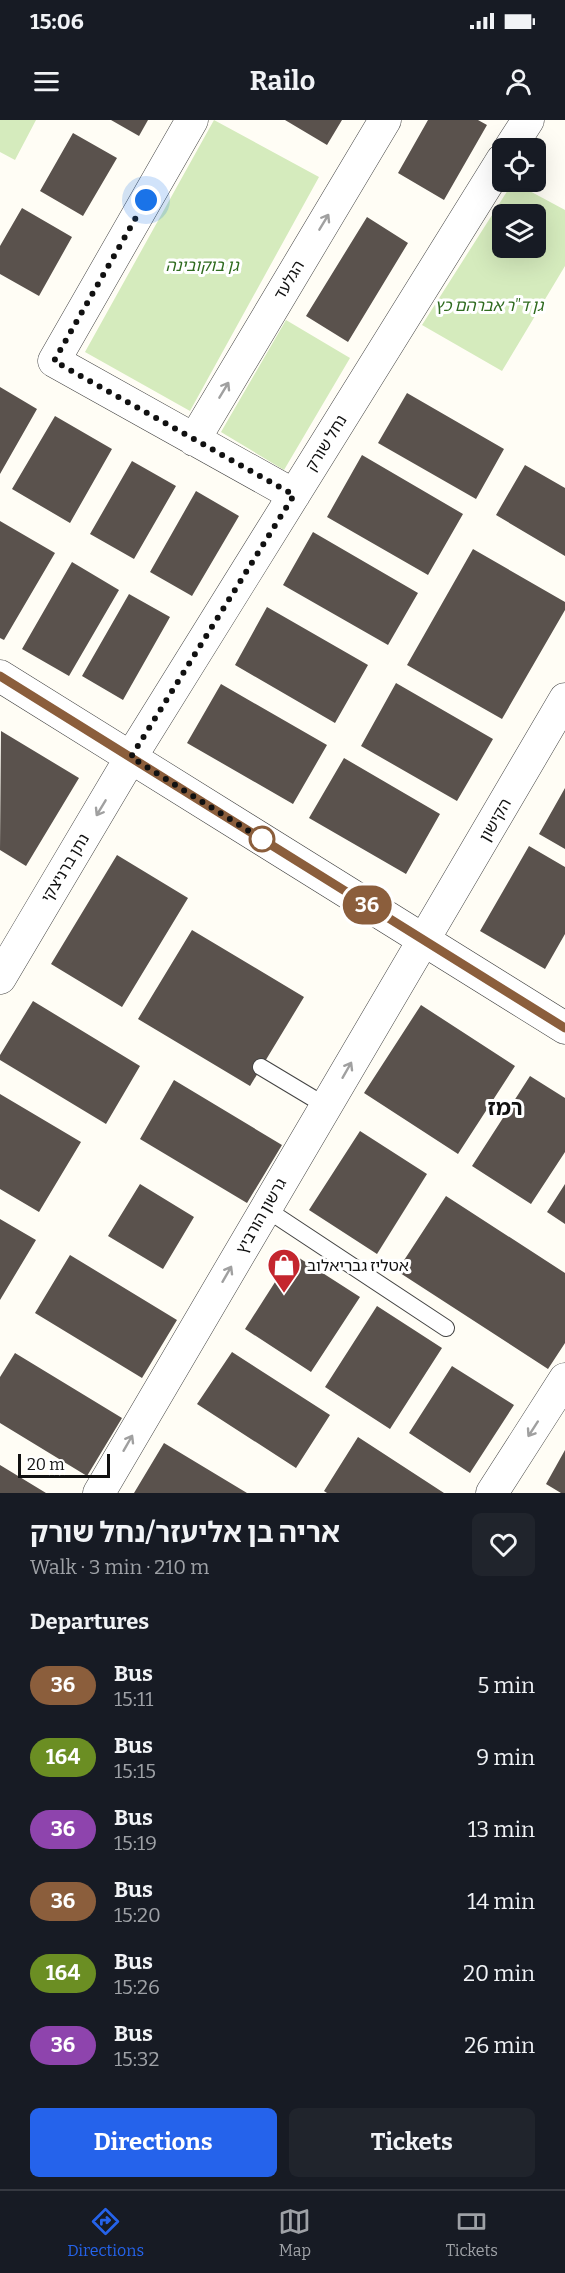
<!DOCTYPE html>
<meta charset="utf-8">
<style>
:root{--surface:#171b24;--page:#20242c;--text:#f1f3f6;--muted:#9ea1a6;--line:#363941;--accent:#2563eb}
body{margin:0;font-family:Bitter,"Noto Sans Hebrew",serif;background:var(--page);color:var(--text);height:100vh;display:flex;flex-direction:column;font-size:22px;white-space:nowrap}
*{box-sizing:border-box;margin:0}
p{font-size:20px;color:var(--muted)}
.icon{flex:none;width:33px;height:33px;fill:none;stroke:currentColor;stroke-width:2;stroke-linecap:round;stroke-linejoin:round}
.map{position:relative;height:1373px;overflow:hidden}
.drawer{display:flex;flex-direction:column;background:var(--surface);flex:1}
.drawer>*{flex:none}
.badge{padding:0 12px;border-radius:20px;font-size:21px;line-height:39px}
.tools{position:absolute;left:492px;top:18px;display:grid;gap:12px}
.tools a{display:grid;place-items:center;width:54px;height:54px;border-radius:9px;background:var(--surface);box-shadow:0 6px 24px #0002;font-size:30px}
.scale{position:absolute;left:18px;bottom:15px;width:92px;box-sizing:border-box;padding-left:6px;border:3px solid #111;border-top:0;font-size:16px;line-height:21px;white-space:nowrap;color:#111;-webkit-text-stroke:4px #fff;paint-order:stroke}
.you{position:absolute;width:30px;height:30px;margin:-15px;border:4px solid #fff;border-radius:50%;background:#1a73e8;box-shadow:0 0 0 9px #1a73e833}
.map>.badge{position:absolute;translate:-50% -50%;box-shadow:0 0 0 3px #fff}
h2{padding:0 30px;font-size:22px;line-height:54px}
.round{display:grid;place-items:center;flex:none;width:63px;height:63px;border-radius:9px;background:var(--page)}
.overview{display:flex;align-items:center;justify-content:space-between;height:102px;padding:0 30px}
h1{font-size:28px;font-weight:700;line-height:45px}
.primary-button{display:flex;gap:12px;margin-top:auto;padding:12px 30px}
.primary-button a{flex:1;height:69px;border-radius:9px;background:var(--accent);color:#fff;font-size:24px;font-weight:700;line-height:69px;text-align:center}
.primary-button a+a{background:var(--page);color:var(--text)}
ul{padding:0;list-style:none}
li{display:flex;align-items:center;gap:18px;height:72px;padding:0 30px}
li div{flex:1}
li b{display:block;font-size:22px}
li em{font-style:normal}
li .badge{min-width:66px;font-weight:700;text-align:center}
.status{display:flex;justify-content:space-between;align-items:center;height:42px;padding:0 30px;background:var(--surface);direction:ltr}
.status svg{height:16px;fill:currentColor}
header{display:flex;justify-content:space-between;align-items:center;height:78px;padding:0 30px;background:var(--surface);font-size:27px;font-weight:700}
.dock{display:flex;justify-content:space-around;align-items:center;height:84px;border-top:2px solid var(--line);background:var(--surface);font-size:16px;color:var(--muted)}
.dock a{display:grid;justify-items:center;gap:3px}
.dock .active{color:var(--accent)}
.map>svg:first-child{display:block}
.green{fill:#d5ebbd;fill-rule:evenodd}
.building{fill:#5a524d}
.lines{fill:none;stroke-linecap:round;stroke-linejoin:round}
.lane-casing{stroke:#444;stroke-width:18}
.street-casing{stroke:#444;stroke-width:33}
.lane{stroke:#fff;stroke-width:16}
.street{stroke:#fff;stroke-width:32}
.oneway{stroke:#a0a0a0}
.line-casing{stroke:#fff;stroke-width:14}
.line{stroke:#8b5e3c;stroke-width:9}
.walk{stroke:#111;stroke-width:6;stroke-dasharray:0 10.8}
.stop-dot{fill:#fff;stroke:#8b5e3c;stroke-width:3}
.labels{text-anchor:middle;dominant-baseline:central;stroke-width:6;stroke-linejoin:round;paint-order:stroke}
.park-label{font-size:16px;font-style:italic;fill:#2f6b1f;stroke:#fff}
.street-label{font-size:16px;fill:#111;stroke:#fff}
.poi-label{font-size:16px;fill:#111;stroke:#fff;text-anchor:start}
.district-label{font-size:22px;font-weight:bold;fill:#111;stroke:#fff}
</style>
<div class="status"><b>15:06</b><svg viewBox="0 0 49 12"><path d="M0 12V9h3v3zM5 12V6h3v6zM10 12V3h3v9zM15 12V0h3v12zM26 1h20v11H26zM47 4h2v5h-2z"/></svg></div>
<header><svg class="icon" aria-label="menu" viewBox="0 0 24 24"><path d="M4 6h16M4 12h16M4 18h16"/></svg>Railo<svg class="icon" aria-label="person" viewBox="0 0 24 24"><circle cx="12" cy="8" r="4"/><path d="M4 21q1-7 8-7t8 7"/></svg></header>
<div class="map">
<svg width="565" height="1373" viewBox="0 0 565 1373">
<rect width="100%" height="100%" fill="#fffdf5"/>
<path class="green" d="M 0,0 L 36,0 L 15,40 L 0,32 Z
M 214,0 L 319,57 L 190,291 L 85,232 Z
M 513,62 L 565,90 L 565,146 L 502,251 L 422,205 ZM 536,94 L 536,128 L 502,128 L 502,94 Z
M 286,200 L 350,238 L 284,350 L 221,312 Z"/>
<path class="building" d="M 111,0 L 148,0 L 139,16 Z
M 285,0 L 342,0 L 327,25 Z
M 428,0 L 478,0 L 487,5 L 444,80 L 398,53 Z
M 73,13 L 117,38 L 83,96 L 40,71 Z
M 22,88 L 72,117 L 39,176 L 0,154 L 0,126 Z
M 367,97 L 408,123 L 348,222 L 306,196 Z
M 0,267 L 37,289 L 0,354 Z
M 407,273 L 504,329 L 476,379 L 378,323 Z
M 55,296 L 112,329 L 70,403 L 12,369 Z
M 362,335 L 463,394 L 428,455 L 327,397 Z
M 132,341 L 176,366 L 134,439 L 90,414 Z
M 525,345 L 565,368 L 565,436 L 496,395 Z
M 196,371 L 239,396 L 192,476 L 150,452 Z
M 0,401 L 55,433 L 4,520 L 0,518 Z
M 313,412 L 418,473 L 388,525 L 283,465 Z
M 473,429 L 565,482 L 565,490 L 502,599 L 407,545 Z
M 72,442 L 119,470 L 69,556 L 22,529 Z
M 129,474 L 170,497 L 123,580 L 82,556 Z
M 267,487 L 368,545 L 335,603 L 235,545 Z
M 396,563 L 493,619 L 457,681 L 361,626 Z
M 221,564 L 327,625 L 293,684 L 187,623 Z
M 1,611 L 79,658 L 26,746 L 0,730 Z
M 344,638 L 440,694 L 406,754 L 309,698 Z
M 565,668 L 565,729 L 539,714 Z
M 529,726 L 565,747 L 565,814 L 545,849 L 480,811 Z
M 117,735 L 188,778 L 122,887 L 51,844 Z
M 192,810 L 304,877 L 250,966 L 138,899 Z
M 33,881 L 140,946 L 106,1004 L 0,940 L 0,935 Z
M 421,885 L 515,946 L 458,1034 L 364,973 Z
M 530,956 L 565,978 L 565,1032 L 531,1084 L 472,1046 Z
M 174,960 L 282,1025 L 247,1083 L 140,1019 Z
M 0,974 L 81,1022 L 39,1092 L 0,1069 Z
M 360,1011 L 427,1054 L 377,1134 L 309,1090 Z
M 140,1064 L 194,1097 L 163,1149 L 108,1116 Z
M 565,1064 L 565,1104 L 547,1092 Z
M 446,1076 L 565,1153 L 565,1223 L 548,1249 L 397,1151 Z
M 0,1099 L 36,1120 L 0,1180 Z
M 293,1134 L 360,1177 L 311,1252 L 245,1209 Z
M 70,1135 L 177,1200 L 142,1258 L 35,1193 Z
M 377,1186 L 442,1228 L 390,1309 L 325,1267 Z
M 232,1232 L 330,1295 L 296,1348 L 197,1284 Z
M 15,1233 L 122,1298 L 87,1356 L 0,1303 L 0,1257 Z
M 452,1246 L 514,1285 L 470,1353 L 409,1313 Z
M 358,1317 L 444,1373 L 327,1373 L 324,1371 Z
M 164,1323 L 247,1373 L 134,1373 Z
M 565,1330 L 565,1373 L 561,1373 L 546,1364 Z
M 0,1345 L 46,1373 L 0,1373 Z"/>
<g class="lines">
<g class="lane-casing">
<path id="lane" d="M 261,947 L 326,986
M 266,1089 L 446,1208"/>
</g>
<g class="street-casing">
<path id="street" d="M 192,0 L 54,241 L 294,375
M 510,28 L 528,0
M 194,320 L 385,0
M 0,556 L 565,908
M 0,858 L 131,637 L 502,40
M 99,1373 L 565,579
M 492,1373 L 565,1259"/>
</g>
<use href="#lane" class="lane"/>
<use href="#street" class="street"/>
</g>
<defs><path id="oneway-shaft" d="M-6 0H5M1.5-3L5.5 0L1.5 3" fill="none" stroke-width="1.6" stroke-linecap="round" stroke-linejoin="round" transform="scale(1.5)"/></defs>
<g class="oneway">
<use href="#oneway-shaft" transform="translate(324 102) rotate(-59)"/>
<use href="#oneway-shaft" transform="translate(224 270) rotate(-59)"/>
<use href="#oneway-shaft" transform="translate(101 688) rotate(121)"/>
<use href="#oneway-shaft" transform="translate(347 950) rotate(-60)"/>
<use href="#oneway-shaft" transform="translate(227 1154) rotate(-60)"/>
<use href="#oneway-shaft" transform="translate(533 1309) rotate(123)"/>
<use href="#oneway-shaft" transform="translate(128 1323) rotate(-60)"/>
</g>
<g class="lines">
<g class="line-casing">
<path id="line" d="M 0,556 L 565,908"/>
</g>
<use href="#line" class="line"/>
<path class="walk" d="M 146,80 L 54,241 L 294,375 L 131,637 L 271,725 L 262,719"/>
</g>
<defs>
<g id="shop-pin" transform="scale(1.725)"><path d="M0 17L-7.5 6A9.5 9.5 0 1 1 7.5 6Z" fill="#c4262e" stroke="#fff"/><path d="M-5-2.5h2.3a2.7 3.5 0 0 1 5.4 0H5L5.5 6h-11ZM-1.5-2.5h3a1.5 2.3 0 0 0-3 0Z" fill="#fff"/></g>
</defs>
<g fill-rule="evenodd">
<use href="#shop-pin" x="284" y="1145"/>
</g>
<circle class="stop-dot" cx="262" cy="719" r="12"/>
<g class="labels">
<g class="park-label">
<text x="202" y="145">גן בוקובינה</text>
<text x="489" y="185">גן ד"ר אברהם כץ</text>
</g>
<g class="street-label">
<text transform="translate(289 160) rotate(-59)">הגלעד</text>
<text transform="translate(326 323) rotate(-58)">נחל שורק</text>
<text transform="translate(495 700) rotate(-60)">הקישון</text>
<text transform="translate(65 748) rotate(-59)">נתן ברניצקי</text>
<text transform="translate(261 1096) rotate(-60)">גרשון הורביץ</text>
</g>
<g class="poi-label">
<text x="307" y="1145">אטליז גבריאלוב</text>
</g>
<g class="district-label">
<text x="505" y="987">רמז</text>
</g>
</g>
</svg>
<div class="tools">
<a><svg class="icon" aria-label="locate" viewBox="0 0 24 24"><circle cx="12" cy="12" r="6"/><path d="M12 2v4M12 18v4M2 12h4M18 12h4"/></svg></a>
<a><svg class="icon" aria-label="layers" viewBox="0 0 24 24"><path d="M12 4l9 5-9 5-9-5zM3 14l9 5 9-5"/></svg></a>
</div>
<div class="scale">20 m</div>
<div class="you" style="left:146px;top:80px"></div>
<b class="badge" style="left:367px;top:785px;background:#8b5e3c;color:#fff">36</b>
</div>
<section class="drawer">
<div class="overview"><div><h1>אריה בן אליעזר/נחל שורק</h1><p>Walk · 3 min · 210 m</p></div><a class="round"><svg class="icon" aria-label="heart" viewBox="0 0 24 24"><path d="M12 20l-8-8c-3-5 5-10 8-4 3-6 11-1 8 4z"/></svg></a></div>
<h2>Departures</h2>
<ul>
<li><span class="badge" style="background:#8b5e3c;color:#fff">36</span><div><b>Bus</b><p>15:11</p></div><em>5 min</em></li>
<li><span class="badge" style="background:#6b8e23;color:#fff">164</span><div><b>Bus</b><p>15:15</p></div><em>9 min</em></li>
<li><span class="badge" style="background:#8e44ad;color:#fff">36</span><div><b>Bus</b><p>15:19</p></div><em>13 min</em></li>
<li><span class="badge" style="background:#8b5e3c;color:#fff">36</span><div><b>Bus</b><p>15:20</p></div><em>14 min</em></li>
<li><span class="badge" style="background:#6b8e23;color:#fff">164</span><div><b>Bus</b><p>15:26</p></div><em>20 min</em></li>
<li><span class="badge" style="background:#8e44ad;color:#fff">36</span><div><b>Bus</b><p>15:32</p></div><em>26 min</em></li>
</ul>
<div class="primary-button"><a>Directions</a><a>Tickets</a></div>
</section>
<nav class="dock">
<a class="active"><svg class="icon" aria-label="directions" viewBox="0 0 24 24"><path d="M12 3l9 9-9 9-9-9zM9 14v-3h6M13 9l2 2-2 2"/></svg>Directions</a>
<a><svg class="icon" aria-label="map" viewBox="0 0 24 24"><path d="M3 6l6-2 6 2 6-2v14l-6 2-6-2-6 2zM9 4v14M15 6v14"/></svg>Map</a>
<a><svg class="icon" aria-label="tickets" viewBox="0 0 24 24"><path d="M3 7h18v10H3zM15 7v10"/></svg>Tickets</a>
</nav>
